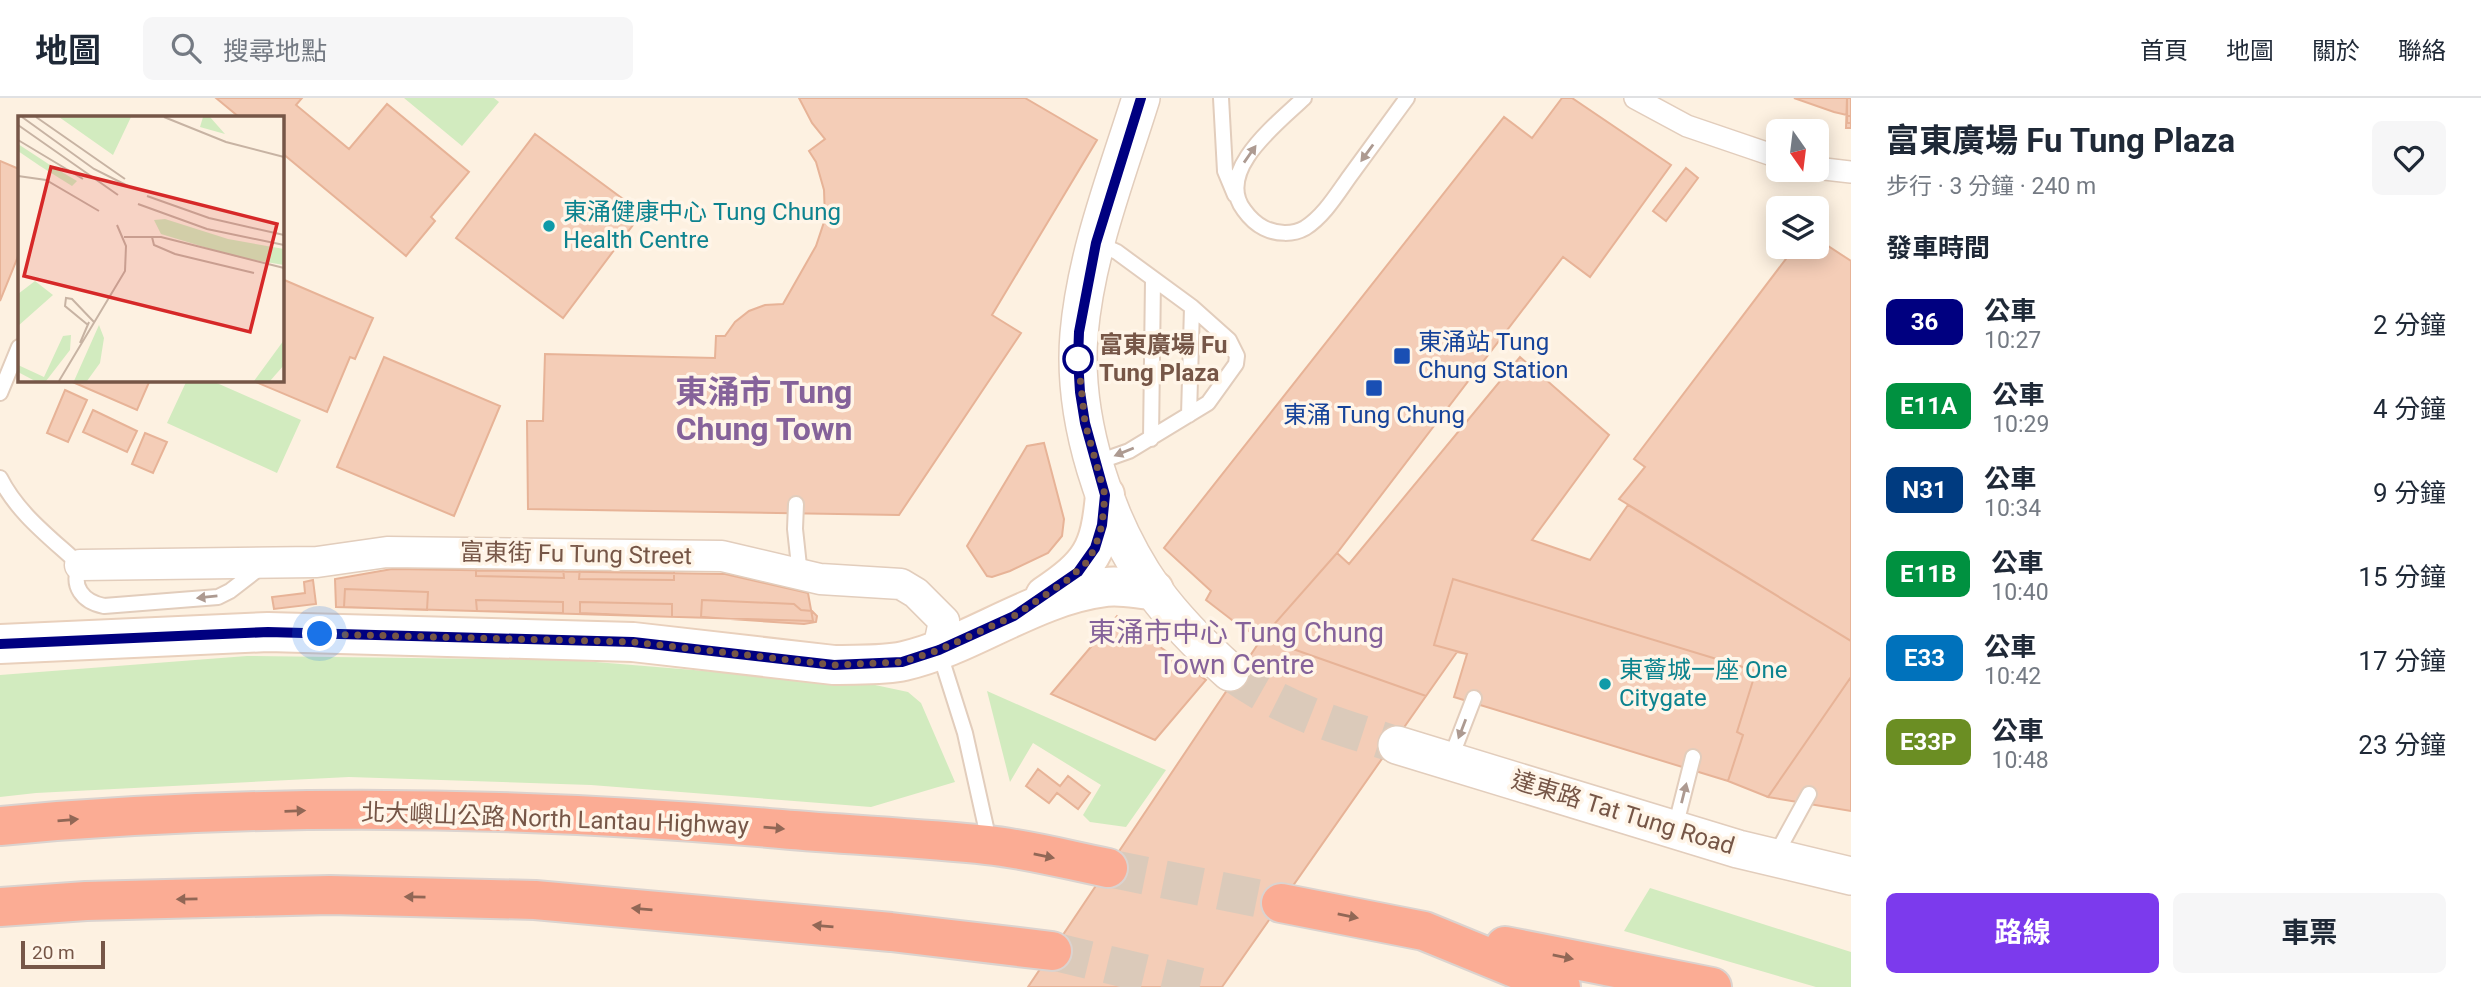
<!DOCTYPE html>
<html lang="zh-TW">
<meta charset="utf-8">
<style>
:root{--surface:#fff;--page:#f6f6f7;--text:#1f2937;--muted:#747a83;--line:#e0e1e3;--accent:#7c3aed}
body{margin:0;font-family:Roboto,"Noto Sans TC",sans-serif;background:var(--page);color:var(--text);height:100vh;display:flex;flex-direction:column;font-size:26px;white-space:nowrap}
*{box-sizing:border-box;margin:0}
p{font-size:23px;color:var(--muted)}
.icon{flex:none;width:38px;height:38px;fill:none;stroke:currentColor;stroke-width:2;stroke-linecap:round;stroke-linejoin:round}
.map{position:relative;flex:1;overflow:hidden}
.details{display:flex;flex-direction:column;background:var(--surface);width:630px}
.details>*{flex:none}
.badge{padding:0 14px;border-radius:10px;font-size:24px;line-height:46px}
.needle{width:46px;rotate:166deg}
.tools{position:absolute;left:1766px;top:21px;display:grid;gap:14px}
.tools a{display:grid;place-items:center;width:63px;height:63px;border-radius:10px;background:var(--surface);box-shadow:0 4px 18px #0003;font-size:35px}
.scale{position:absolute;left:21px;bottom:18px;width:84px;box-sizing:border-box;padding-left:7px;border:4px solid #765647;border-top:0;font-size:19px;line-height:24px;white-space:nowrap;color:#765647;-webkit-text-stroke:5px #fff5e8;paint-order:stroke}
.you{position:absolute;width:35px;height:35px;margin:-18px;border:5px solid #fff;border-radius:50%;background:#1a73e8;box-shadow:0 0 0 10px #1a73e833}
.map>.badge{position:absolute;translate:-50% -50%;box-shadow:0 0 0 4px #fff}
h2{padding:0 35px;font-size:26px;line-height:63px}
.round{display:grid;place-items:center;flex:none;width:74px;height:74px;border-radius:10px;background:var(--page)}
.headline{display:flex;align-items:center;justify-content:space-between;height:119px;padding:0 35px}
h1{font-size:33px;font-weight:700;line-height:52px}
.action{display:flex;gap:14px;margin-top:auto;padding:14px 35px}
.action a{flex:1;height:80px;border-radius:10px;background:var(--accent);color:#fff;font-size:28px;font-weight:700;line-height:80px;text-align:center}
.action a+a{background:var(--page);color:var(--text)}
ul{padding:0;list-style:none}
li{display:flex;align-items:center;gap:21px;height:84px;padding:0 35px}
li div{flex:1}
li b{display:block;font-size:26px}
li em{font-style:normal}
li .badge{min-width:77px;font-weight:700;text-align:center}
header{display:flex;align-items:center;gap:42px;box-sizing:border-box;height:98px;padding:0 35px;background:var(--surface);border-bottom:2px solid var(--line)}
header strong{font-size:33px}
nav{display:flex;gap:38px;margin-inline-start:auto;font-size:24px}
.search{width:490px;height:63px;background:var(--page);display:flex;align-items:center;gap:18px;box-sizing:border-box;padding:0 24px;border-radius:10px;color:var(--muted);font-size:26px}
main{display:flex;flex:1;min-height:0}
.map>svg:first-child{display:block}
.green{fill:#d2ebbf}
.building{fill:#f4cdb7;stroke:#e7b397;stroke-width:2}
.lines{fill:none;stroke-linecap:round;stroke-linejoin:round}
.tertiary-tunnel{stroke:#dbcaba;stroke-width:37;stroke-dasharray:37 18;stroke-linecap:butt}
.motorway-tunnel{stroke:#dbcaba;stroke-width:38;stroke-dasharray:38 19;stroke-linecap:butt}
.service-casing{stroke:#e2cdbc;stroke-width:18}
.pedestrian-casing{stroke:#e2cdbc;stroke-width:24}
.minor-casing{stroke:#e2cdbc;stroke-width:33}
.tertiary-casing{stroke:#e2cdbc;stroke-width:40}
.secondary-casing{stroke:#e9d0bc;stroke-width:42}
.motorway-casing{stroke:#dbd3cf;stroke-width:42}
.service{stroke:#fff;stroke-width:14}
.pedestrian{stroke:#fff;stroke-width:21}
.minor{stroke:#fff;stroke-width:30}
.tertiary{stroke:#fff;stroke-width:37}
.secondary{stroke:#fff;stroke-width:38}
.motorway{stroke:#fbac94;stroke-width:38}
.oneway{fill:#ad9a91}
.oneway2{fill:#916756}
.line-casing{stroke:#fff;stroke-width:16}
.line{stroke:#000080;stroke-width:10}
.walk{stroke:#765647;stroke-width:7;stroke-dasharray:0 12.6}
.culture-dot{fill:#0f9aa8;stroke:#fff5e8;stroke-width:2.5}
.transit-dot{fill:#1a4fb4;stroke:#fff5e8;stroke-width:2.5}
.stop-dot{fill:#fff;stroke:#000080;stroke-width:3.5}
.labels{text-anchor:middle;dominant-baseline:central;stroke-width:7;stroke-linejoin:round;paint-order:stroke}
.culture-label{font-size:24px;fill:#0d838f;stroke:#fff5e8;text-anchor:start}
.transit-label{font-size:24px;fill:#164399;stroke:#fff5e8;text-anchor:start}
.stop-label{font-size:24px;font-weight:bold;fill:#765647;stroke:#fff5e8;text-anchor:start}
.street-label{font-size:24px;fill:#765647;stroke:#fff5e8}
.quarter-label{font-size:28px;fill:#85629a;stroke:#fff5e8}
.district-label{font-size:32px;font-weight:bold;fill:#85629a;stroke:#fff5e8}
.inset-road{fill:none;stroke:#c7b3a3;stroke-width:2}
.view{fill:#d62828;fill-opacity:0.15;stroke:#d62828;stroke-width:3.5}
.inset-edge{fill:none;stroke:#765647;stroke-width:3.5}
</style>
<header>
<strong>地圖</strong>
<div class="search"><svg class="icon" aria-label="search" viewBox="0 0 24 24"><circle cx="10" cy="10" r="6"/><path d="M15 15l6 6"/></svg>搜尋地點</div>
<nav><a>首頁</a><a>地圖</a><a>關於</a><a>聯絡</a></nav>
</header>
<main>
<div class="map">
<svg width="1851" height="889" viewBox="0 0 1851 889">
<rect width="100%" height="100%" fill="#fdf1e1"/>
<path class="green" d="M 404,0 L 494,0 L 499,4 L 462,48 Z
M 187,282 L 210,282 L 301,322 L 277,375 L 167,325 Z
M 247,558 L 571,562 L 875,587 L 908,594 L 921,605 L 955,684 L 871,709 L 591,687 L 349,679 L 36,695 L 0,699 L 0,577 Z
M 987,593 L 1166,672 L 1126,729 L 1090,724 L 1083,717 L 1101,687 L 1033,645 L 1010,684 Z
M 1650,790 L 1851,854 L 1851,889 L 1816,889 L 1624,833 Z"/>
<path class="building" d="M 216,0 L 302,0 L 296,7 L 349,51 L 387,6 L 469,74 L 431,119 L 435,123 L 406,158 L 282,55 L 282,19 L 239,19 Z
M 799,0 L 1025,0 L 1097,42 L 992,217 L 1021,235 L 899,417 L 528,411 L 527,323 L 543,323 L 545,256 L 715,260 L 716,238 L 725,238 L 735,224 L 749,213 L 765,207 L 783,206 L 816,148 L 825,121 L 824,92 L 816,64 L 809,53 L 825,41 L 812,25 Z
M 1562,0 L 1572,0 L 1671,67 L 1590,179 L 1563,159 L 1337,455 L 1262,540 L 1241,529 L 1206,502 L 1211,493 L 1164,450 L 1504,19 L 1532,40 Z
M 1794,0 L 1851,0 L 1851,18 L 1834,14 Z
M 1847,0 L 1851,0 L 1851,25 L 1847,25 Z
M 1847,0 L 1851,0 L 1851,30 L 1846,30 Z
M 535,36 L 642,115 L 563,220 L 456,140 Z
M 0,63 L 19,71 L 19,156 L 0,203 Z
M 1686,70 L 1698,80 L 1666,123 L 1653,113 Z
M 1816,140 L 1851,163 L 1851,543 L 1619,401 L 1645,369 L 1634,361 L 1795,149 L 1816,149 Z
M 282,181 L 373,220 L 355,261 L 350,259 L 327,314 L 251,282 L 282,282 Z
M 384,259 L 500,308 L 454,418 L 337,369 Z
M 1520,259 L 1609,337 L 1532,442 L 1590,462 L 1628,407 L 1851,543 L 1851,579 L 1768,699 L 1728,683 L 1454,599 L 1467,556 L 1457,554 L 1426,598 L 1262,540 L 1337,455 L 1349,466 Z
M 68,282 L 150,282 L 137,312 Z
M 65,292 L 87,302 L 68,344 L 47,335 Z
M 93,312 L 137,333 L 127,354 L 83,334 Z
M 145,335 L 167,344 L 153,375 L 132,366 Z
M 1044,345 L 1064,421 L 1062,438 L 1048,455 L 1010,473 L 992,479 L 987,478 L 967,448 L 1027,348 Z
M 476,468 L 563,470 L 564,480 L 476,478 Z
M 580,470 L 674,472 L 674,482 L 579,481 Z
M 392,471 L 725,476 L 808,495 L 813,523 L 336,509 L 335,481 Z
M 1453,481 L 1756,573 L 1737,634 L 1743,637 L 1728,683 L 1454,599 L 1467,556 L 1434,547 Z
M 313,482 L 316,506 L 274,511 L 272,499 L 305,495 L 304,484 Z
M 345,491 L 428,494 L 427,512 L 344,509 Z
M 476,502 L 563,504 L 563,515 L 477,513 Z
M 702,502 L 794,506 L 801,512 L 812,513 L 817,518 L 816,524 L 804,526 L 701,519 Z
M 580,504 L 672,506 L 672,519 L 580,515 Z
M 1117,518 L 1206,582 L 1155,642 L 1051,596 Z
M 1262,540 L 1426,598 L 1222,889 L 1028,889 Z
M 1851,579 L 1851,713 L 1768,699 Z
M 1038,671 L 1060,688 L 1068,678 L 1090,695 L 1078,711 L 1057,695 L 1049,705 L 1026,688 Z"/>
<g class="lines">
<path class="tertiary-tunnel" d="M 1230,574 C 1284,613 1335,627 1397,647"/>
<path class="motorway-tunnel" d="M 1108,770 L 1281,805
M 1052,853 L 1201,889"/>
<g class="service-casing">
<path id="service" d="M 1221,0 L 1225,73 L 1235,97
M 1304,0 C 1279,24 1214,73 1244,112 C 1249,119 1256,126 1264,130 C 1276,136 1293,137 1305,130 C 1324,118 1337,96 1350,78 C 1369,52 1388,26 1407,0
M 0,295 L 19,249
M 1189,317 L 1192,209
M 1151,341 L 1153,181
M 1095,365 L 1129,353 L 1208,305 L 1236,266 L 1237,258 L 1229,242 L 1192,209 L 1117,154 L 1097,145
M 0,380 C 18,416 51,440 80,467 C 70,488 83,504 104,508 L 218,499 L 230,493 L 261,469
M 796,406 L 795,431 L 800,477
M 939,553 L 965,635 L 989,743
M 1450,662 L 1474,600
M 1675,730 L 1693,659
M 1774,760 L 1809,696"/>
</g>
<g class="pedestrian-casing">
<path id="pedestrian" d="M 1635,0 L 1687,28 L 1778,59
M 1816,70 L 1851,74"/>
</g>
<g class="minor-casing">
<path id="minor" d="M 80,467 L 317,464 L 387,454 L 722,458 L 820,481 L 901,486 L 916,495 L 944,523 L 938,552"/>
</g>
<g class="tertiary-casing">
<path id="tertiary" d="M 1141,0 C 1117,77 1086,155 1079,236 C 1072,321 1105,424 1154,493 C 1176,523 1202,549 1230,574
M 1397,647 L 1738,751 L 1851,778"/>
</g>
<g class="secondary-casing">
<path id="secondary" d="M 1045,498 C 1091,467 1100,453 1105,397
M 0,546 L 268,534 L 633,544 L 834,567 C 856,566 882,568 904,563 C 973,547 1033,498 1106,489 C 1121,487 1138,491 1154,492"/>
</g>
<g class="motorway-casing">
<path id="motorway" d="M 0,728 C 259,704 522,708 781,731 C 850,737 919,740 987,747 C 1027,751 1068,762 1108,770
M 1281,805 L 1424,833 L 1561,889
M 0,809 L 86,803 L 330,797 L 535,802 L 891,834 L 1052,853
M 1505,848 L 1712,889"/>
</g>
<use href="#service" class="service"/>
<use href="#pedestrian" class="pedestrian"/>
<use href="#minor" class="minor"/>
<use href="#tertiary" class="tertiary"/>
<use href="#secondary" class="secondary"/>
<use href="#motorway" class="motorway"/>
</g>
<defs><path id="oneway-solid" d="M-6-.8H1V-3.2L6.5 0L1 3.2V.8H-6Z" transform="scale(1.75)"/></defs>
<g class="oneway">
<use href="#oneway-solid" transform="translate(1367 55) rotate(126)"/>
<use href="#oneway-solid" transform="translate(1250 56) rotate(-55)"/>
<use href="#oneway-solid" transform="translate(1124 354) rotate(158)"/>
<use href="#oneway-solid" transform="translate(207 499) rotate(174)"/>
<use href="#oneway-solid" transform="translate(1462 631) rotate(111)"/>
<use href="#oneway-solid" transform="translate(1684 695) rotate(-76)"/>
</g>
<g class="oneway2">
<use href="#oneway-solid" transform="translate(295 713) rotate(-2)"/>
<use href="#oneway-solid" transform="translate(68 722) rotate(-5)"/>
<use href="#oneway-solid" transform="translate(774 730) rotate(5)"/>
<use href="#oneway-solid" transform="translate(1044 758) rotate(11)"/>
<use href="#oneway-solid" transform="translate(415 799) rotate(-179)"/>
<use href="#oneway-solid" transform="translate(187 801) rotate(179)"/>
<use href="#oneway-solid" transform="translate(642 811) rotate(-175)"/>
<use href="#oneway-solid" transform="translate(1348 818) rotate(11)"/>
<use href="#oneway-solid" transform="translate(823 828) rotate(-175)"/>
<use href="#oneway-solid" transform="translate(1563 859) rotate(11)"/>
</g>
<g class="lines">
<g class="line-casing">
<path id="line" d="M 0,546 L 268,534 L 633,544 L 834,567 L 902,564 L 939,552 L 1014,518 L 1078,474 L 1095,450 L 1102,427 L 1105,397 L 1085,325 L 1080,294 L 1078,261 L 1079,234 L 1096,145 L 1141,0"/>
</g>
<use href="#line" class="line"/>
<path class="walk" d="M 320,536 L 633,544 L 834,567 L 902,564 L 939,552 L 1014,518 L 1066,483 L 1086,465 L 1095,450 L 1102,427 L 1105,397 L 1085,325 L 1078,261"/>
</g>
<g class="culture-dot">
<circle cx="549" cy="128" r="7"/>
<circle cx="1605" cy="586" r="7"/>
</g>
<g class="transit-dot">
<rect x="1393" y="249" width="18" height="18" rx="3.5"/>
<rect x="1365" y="281" width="18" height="18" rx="3.5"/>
</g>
<circle class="stop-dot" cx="1078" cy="261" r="14"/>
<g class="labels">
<g class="culture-label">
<text x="563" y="114">東涌健康中心 Tung Chung<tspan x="563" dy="28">Health Centre</tspan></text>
<text x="1619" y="572">東薈城一座 One<tspan x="1619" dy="28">Citygate</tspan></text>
</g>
<g class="transit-label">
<text x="1418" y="244">東涌站 Tung<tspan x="1418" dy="28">Chung Station</tspan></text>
<text x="1374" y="317" text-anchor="middle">東涌 Tung Chung</text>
</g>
<g class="stop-label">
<text x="1099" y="247">富東廣場 Fu<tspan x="1099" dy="28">Tung Plaza</tspan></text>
</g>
<g class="street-label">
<text transform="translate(576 456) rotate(1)">富東街 Fu Tung Street</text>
<text transform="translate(1623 715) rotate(17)">達東路 Tat Tung Road</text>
<text transform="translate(555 721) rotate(2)">北大嶼山公路 North Lantau Highway</text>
</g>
<g class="quarter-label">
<text x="1236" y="534">東涌市中心 Tung Chung<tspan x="1236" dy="32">Town Centre</tspan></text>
</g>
<g class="district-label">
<text x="764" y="294">東涌市 Tung<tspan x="764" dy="37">Chung Town</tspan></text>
</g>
</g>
<g transform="translate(18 18)">
<rect width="266" height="266" fill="#fdf1e1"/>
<path d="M 41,1 L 113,1 L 95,39 ZM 185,1 L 192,1 L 207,18 L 182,11 ZM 0,28 L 32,49 L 59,65 L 54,70 L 22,50 L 0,35 ZM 147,103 L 210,123 L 266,133 L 266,149 L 219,141 L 143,118 L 136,104 ZM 17,165 L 35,179 L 0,210 L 0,178 ZM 81,209 L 86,222 L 82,247 L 69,265 L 56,265 ZM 53,219 L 52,234 L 28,265 L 17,265 L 0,256 L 0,249 L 26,261 L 45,220 ZM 266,224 L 266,249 L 252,265 L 236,265 Z" fill="#d2ebbf"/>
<path class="inset-road" d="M 4,1 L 76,53 L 110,70M 18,1 L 107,63M 146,1 L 208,26 L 266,41M 0,9 L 100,79M 0,24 L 65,63M 0,60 L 28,64 L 81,95M 129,80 L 191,102 L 266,119M 120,88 L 189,113 L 266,129M 106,121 L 143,121 L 266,152M 134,121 L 136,129 L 157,138 L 236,157M 70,209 L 47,190 L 48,182 L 54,183 L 76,206M 62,227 L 71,206M 41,265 L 107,155 L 108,130 L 99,109"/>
<path class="view" d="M 33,51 L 259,108 L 232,216 L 6,160 Z"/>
<rect width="266" height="266" class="inset-edge"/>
</g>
</svg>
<div class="tools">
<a><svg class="needle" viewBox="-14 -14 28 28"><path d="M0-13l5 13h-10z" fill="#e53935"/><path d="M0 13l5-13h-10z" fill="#747a83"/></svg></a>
<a><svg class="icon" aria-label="layers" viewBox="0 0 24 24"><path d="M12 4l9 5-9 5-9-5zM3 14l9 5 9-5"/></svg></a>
</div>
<div class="scale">20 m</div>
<div class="you" style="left:320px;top:536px"></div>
</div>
<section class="details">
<div class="headline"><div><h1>富東廣場 Fu Tung Plaza</h1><p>步行 · 3 分鐘 · 240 m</p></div><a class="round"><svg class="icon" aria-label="heart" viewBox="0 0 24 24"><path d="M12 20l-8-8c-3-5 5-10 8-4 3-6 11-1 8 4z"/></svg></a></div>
<h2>發車時間</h2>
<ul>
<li><span class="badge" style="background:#000080;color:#fff">36</span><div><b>公車</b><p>10:27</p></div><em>2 分鐘</em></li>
<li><span class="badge" style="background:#009140;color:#fff">E11A</span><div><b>公車</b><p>10:29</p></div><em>4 分鐘</em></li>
<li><span class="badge" style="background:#003b80;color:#fff">N31</span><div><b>公車</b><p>10:34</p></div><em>9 分鐘</em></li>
<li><span class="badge" style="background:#009140;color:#fff">E11B</span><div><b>公車</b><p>10:40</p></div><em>15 分鐘</em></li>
<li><span class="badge" style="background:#0072bc;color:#fff">E33</span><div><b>公車</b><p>10:42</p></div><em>17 分鐘</em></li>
<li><span class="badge" style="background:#6b8e23;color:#fff">E33P</span><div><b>公車</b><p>10:48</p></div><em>23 分鐘</em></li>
</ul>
<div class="action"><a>路線</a><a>車票</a></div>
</section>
</main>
